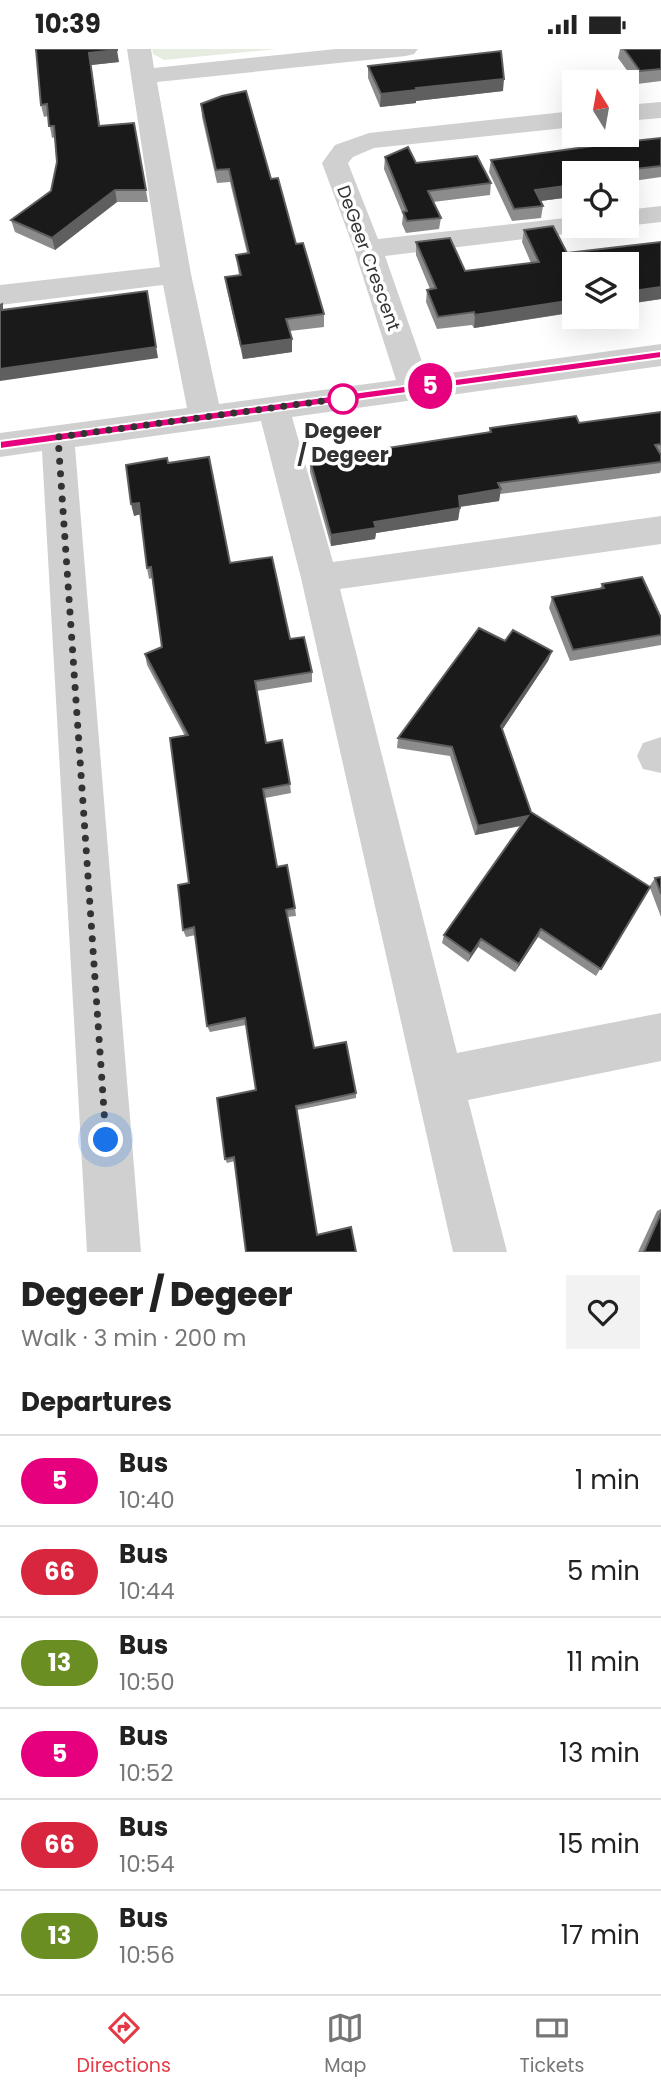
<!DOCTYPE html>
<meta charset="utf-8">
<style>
:root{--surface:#fff;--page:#f2f2f2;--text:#222;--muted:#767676;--line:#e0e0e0;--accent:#e63946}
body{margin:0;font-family:Poppins,sans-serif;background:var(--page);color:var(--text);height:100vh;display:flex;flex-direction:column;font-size:26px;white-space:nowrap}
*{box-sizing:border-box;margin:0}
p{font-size:23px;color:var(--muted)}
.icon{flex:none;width:38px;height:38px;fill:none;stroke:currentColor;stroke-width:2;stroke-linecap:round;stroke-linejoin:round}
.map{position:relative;height:1203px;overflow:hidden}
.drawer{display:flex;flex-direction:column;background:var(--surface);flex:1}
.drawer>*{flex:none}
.badge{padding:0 14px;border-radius:23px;font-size:24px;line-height:46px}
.needle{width:46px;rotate:349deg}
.buttons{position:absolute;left:562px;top:21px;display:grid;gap:14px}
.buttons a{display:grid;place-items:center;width:77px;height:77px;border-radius:0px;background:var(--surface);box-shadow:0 7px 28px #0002;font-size:35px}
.you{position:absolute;width:35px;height:35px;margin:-18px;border:5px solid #fff;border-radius:50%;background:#1a73e8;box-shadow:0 0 0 10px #1a73e833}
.map>.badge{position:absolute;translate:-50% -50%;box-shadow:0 0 0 4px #fff}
h2{padding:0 21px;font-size:26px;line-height:63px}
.round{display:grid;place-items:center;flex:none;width:74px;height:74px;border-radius:0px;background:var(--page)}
.head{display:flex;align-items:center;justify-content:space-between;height:119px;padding:0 21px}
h1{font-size:33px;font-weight:800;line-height:52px}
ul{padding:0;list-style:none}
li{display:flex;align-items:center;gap:21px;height:91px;padding:0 21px;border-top:2px solid var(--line)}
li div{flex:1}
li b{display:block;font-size:26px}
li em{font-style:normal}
li .badge{min-width:77px;font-weight:700;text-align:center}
.status{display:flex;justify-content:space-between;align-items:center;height:49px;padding:0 35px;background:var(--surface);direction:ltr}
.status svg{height:19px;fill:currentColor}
.menu{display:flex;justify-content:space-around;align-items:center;height:98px;border-top:2px solid var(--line);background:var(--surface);font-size:19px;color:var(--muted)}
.menu a{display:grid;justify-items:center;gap:4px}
.menu .on{color:var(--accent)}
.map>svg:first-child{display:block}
.green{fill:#e6ecdf}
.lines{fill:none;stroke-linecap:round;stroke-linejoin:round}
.minor{fill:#d0d0d0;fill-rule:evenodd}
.wall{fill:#8c8c8c}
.shaded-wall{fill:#5f5f5f}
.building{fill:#1a1a1a;stroke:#5f5f5f;stroke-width:2}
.line{fill:#e6007e;stroke:#fff;stroke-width:2}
.walk{stroke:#333;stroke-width:7;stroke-dasharray:0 12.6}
.stop-dot{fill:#fff;stroke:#e6007e;stroke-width:3.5}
.labels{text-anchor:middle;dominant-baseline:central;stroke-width:7;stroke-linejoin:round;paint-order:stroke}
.far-street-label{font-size:18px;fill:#333;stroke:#fff}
.stop-label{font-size:21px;font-weight:bold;fill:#333;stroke:#fff}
</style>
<div class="status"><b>10:39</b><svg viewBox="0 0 49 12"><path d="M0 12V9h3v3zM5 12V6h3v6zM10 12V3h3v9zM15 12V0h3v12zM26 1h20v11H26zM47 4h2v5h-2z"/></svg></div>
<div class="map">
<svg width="661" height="1203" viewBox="0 0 661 1203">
<rect width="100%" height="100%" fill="#fff"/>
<path class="green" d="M 152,0 L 276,0 L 164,11 L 153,5 Z"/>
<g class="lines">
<path class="minor" d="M 127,0 L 151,0 L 154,19 L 336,0 L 418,0 L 414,5 L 406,7 L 157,33 L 191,225 L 219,355 L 396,331 L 354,200 L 322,114 L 335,96 L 369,84 L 574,62 L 574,78 L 374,99 L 353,108 L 348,114 L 378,190 L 574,168 L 574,177 L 588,177 L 584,182 L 574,184 L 385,207 L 427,327 L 661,295 L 661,317 L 292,368 L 333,513 L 661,467 L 661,495 L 340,540 L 457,1004 L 661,964 L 661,1012 L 468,1051 L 507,1203 L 453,1203 L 301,529 L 261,372 L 75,398 L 141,1203 L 87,1203 L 42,402 L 0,408 L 0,384 L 187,359 L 163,236 L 0,256 L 0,236 L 160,218 Z
M 661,53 L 661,69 L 626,72 L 626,56 Z
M 661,157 L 661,173 L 626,177 L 623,177 L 626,177 L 626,161 Z
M 661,688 L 661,724 L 643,720 L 637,707 L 643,694 Z"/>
</g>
<path class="wall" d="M 36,0 L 119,13 L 91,16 L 100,77 L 134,74 L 148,153 L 117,153 L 55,201 L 15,183 L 11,171 L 51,142 L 57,113 L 55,88 L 52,89 L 48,67 L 44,68 L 41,56 Z
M 620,0 L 661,0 L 661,32 L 637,35 L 618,9 Z
M 368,17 L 503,42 L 416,52 L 416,54 L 380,58 L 368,29 Z
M 201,55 L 271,130 L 324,265 L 324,278 L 290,282 L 292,290 L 292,303 L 243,310 L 227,241 L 225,228 L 239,226 L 236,206 L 247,204 L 230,133 L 217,134 L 202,68 Z
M 661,89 L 661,128 L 626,133 L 626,124 L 574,124 L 574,139 L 573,139 L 571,148 L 540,152 L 543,157 L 541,169 L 512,172 L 489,123 L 491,111 Z
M 385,108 L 416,114 L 491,134 L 490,146 L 433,153 L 441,169 L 439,180 L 406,184 L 402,175 L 403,166 L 384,120 Z
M 524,181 L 567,204 L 661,193 L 661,250 L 474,279 L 472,276 L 437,280 L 426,253 L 427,241 L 430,240 L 416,206 L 416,193 L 465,222 L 531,214 L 522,193 Z
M 661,363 L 661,421 L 660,424 L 500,445 L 499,452 L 460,458 L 458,471 L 376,484 L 375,490 L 331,497 L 310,423 L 310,411 L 489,383 L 490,379 L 579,374 Z
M 168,414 L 230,514 L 290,590 L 312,623 L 312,633 L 257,642 L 266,694 L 290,735 L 291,744 L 265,749 L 277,818 L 295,859 L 296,867 L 287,868 L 314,999 L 356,1044 L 356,1049 L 297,1061 L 246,1203 L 235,1112 L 227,1114 L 225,1110 L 256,1041 L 246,976 L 210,983 L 207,977 L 196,886 L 186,888 L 183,881 L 189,834 L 185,687 L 147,616 L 145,605 L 162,598 L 152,529 L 149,530 L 147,519 L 140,465 L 134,467 Z
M 602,535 L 661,569 L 661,596 L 570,612 L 549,559 L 552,548 L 600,540 Z
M 505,592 L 552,602 L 548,612 L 502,681 L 531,763 L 649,838 L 655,829 L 661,828 L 661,868 L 650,839 L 596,927 L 538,888 L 515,923 L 478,898 L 468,913 L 442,894 L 444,886 L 521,777 L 475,786 L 450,707 L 397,699 L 398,689 Z
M 661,1160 L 661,1203 L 638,1203 L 657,1162 Z"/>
<path class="shaded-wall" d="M 117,1 L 119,13 L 91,16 L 101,89 L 89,4 Z
M 504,30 L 503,42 L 416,52 L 416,54 L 380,58 L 381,45 L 416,39 Z
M 573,136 L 571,148 L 533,153 L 535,141 Z
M 115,141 L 117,153 L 55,201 L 52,189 Z
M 661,238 L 661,250 L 626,255 L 626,243 Z
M 147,242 L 158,309 L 0,332 L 0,320 Z
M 574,251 L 574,263 L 474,279 L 475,266 Z
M 292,290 L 292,303 L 243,310 L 241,297 Z
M 501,440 L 499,452 L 457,458 L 459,447 Z
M 139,454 L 141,465 L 134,467 L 131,455 Z
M 460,459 L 458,471 L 376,484 L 375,490 L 331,497 L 331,486 L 374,473 Z
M 552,602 L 548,612 L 498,687 L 501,677 Z
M 528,767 L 524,776 L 475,786 L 478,777 Z
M 541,880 L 538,888 L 515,923 L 519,915 Z
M 481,890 L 478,898 L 468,913 L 471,905 Z"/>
<path class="building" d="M 36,0 L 117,0 L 117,1 L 89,4 L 99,77 L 134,74 L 146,141 L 115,141 L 52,189 L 11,171 L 51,142 L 57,113 L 54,77 L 49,77 L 47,55 L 41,56 Z
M 624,0 L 661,0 L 661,20 L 640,22 Z
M 501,2 L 504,30 L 416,39 L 417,41 L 381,45 L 368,17 Z
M 246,42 L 271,130 L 278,129 L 296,195 L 303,194 L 324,265 L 286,270 L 292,290 L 241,297 L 225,228 L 241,226 L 236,206 L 249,204 L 229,120 L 216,121 L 201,55 L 222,47 Z
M 661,89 L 661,117 L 599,124 L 574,124 L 574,127 L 569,128 L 573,136 L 535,141 L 543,157 L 514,160 L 491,111 L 615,94 Z
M 408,98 L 416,114 L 477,107 L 491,134 L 428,142 L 441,169 L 407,172 L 403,163 L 407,162 L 385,108 Z
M 553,177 L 567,204 L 661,193 L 661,238 L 626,243 L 626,215 L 574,215 L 574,251 L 475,266 L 474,263 L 438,268 L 427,241 L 436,239 L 416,193 L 450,189 L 465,222 L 539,213 L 524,181 Z
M 147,242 L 156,298 L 0,320 L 0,256 L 2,255 L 2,261 Z
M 661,363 L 661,395 L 655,396 L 661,406 L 661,413 L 498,434 L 501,440 L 459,447 L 460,459 L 374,473 L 376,479 L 331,486 L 310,411 L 491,383 L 490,379 L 576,367 L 579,374 Z
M 209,408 L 230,514 L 272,508 L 290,590 L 304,588 L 312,623 L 255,632 L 266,694 L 282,691 L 290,735 L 263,740 L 277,818 L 287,816 L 295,859 L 286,861 L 314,999 L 346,993 L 356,1044 L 296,1057 L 317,1186 L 351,1178 L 356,1203 L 245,1203 L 246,1203 L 234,1108 L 225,1110 L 217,1049 L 256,1041 L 245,969 L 207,977 L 194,878 L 183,881 L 178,836 L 189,834 L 170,689 L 188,686 L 145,605 L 162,598 L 151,518 L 147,519 L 139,454 L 131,455 L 126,416 L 167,409 L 168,414 Z
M 642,528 L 661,569 L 661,586 L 573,601 L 552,548 L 604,539 L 602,535 Z
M 479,579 L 505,592 L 513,581 L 552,602 L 501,677 L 531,763 L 650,838 L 601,920 L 541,880 L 519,915 L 481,890 L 471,905 L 444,886 L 528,767 L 478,777 L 452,698 L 398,689 Z
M 661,828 L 661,845 L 655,829 Z
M 661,1164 L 661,1203 L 644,1203 Z"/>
<path class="line" d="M 661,302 L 661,309 L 0,400 L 0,392 Z"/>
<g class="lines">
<path class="walk" d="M 106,1091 L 58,388 L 352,348 L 343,350"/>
</g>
<circle class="stop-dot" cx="343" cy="350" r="14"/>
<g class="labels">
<g class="far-street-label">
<text transform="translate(369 209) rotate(70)">DeGeer Crescent</text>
</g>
<g class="stop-label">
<text x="343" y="381">Degeer<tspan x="343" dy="24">/ Degeer</tspan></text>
</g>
</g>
</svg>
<div class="buttons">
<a><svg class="needle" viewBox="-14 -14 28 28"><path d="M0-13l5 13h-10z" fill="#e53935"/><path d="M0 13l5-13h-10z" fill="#767676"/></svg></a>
<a><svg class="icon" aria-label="locate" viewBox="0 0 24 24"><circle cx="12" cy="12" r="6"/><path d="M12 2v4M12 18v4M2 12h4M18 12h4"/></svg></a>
<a><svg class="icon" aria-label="layers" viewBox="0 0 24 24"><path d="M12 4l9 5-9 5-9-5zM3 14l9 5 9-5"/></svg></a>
</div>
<div class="you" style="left:106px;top:1091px"></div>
<b class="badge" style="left:430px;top:337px;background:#e6007e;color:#fff">5</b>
</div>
<section class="drawer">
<div class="head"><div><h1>Degeer / Degeer</h1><p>Walk · 3 min · 200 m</p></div><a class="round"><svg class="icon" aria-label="heart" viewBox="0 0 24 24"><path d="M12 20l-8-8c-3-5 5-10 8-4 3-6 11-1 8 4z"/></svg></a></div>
<h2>Departures</h2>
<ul>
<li><span class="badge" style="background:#e6007e;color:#fff">5</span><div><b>Bus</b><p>10:40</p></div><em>1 min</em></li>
<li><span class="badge" style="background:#d7263d;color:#fff">66</span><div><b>Bus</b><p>10:44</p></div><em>5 min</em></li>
<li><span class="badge" style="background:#6b8e23;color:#fff">13</span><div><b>Bus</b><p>10:50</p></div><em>11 min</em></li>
<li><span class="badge" style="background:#e6007e;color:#fff">5</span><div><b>Bus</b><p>10:52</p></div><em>13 min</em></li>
<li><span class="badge" style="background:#d7263d;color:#fff">66</span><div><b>Bus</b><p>10:54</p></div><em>15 min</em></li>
<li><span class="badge" style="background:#6b8e23;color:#fff">13</span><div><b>Bus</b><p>10:56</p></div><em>17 min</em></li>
</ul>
</section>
<nav class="menu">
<a class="on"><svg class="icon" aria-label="directions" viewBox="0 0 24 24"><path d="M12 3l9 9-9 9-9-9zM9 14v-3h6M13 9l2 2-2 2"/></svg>Directions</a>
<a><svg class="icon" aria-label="map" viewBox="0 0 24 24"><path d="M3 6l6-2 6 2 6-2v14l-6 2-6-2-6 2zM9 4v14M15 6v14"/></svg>Map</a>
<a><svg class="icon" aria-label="tickets" viewBox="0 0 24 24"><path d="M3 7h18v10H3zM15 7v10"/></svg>Tickets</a>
</nav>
